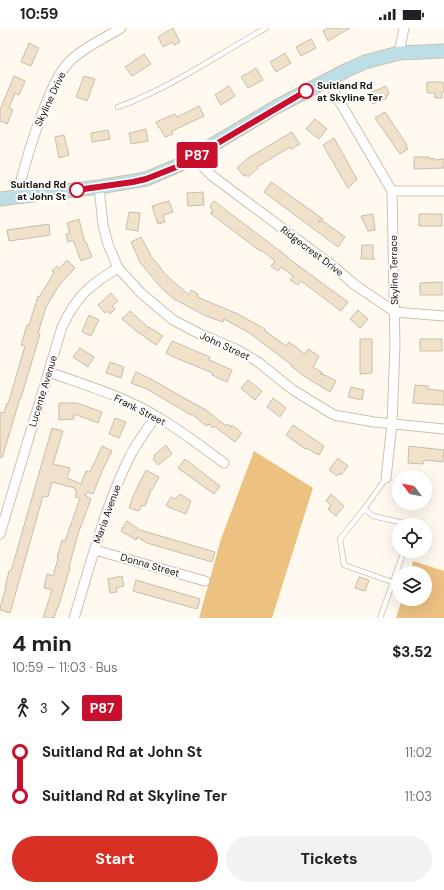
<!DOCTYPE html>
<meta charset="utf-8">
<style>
:root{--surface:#fff;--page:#f2f2f2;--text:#202124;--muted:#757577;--accent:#d93025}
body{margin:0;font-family:"DM Sans",sans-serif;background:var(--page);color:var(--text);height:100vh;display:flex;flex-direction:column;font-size:15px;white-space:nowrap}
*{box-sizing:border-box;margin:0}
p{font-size:13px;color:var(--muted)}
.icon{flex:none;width:22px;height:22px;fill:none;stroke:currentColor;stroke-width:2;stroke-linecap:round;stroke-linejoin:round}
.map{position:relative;height:590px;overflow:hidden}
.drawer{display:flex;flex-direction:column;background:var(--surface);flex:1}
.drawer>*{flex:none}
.badge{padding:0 8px;border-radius:3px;font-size:14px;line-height:26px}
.needle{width:26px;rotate:302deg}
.tools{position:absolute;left:392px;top:442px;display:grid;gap:8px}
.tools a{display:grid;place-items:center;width:40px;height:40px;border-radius:50%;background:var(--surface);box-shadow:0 4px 16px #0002;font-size:20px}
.map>.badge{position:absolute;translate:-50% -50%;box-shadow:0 0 0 2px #fff}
.legs{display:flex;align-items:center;gap:6px;height:44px;padding:0 12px;font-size:13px}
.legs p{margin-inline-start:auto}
.overview{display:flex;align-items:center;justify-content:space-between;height:68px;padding:0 12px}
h1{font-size:22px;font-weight:700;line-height:30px}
.action{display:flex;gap:8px;margin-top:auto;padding:8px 12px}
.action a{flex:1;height:46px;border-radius:24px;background:var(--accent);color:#fff;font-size:16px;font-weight:700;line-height:46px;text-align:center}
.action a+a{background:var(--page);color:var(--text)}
ul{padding:0 12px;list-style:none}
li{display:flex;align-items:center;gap:14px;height:44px;font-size:15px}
li i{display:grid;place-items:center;width:6px;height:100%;margin:0 5px;background:currentColor}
li i::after{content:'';width:10px;height:10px;margin:-5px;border:3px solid;border-radius:50%;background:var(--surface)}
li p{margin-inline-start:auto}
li:first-child i{background:linear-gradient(#0000 50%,currentColor 0)}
li:last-child i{background:linear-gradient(currentColor 50%,#0000 0)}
.status{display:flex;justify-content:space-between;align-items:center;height:28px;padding:0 20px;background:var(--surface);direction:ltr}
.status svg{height:11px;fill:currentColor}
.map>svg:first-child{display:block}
.forest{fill:#edc281}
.building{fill:#f0e1cb;stroke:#cbbca7}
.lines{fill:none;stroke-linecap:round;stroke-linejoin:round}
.service-casing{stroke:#cfc0ab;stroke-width:6}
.minor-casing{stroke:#cfc0ab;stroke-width:11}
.secondary-casing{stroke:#cfc0ab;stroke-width:15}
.service{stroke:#fff;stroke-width:4.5}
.minor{stroke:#fff;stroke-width:9}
.secondary{stroke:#bcdfe7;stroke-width:13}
.line-1-casing{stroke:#fff;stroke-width:9}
.line-1{stroke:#c8102e;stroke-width:6}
.stop-1-dot{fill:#fff;stroke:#c8102e;stroke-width:2}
.labels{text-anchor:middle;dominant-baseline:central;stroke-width:4;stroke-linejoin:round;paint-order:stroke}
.stop-label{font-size:10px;font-weight:bold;fill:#17120a;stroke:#fff;text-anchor:start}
.street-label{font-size:10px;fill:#17120a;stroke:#fff}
</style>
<div class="status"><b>10:59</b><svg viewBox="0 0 49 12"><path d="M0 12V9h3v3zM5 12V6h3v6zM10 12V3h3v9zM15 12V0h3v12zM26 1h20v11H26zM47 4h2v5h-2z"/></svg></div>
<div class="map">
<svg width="444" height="590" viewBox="0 0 444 590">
<rect width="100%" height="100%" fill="#fff9f0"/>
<path class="forest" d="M 254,423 L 313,460 L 272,590 L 199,590 L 221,511 Z
M 413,533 L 444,543 L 444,590 L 396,590 L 402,571 L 425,571 L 425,545 L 410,545 Z"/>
<path class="building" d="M 173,0 L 180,14 L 174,17 L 172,14 L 163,19 L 158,9 Z
M 328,0 L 350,0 L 328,13 L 323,3 Z
M 311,11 L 316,20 L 301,28 L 296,19 Z
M 29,15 L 39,20 L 31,38 L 21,34 Z
M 285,25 L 291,35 L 276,44 L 270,34 Z
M 144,26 L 151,36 L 132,48 L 125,39 Z
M 256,40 L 263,52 L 248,60 L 241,49 Z
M 14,48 L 25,53 L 19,67 L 15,65 L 9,80 L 13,82 L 7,96 L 0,93 L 0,82 Z
M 84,48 L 95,51 L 87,73 L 76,69 Z
M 427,54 L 442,54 L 442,55 L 444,55 L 444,64 L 442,64 L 442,70 L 435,70 L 435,65 L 427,65 Z
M 229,58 L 235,68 L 221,77 L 215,67 Z
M 386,58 L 389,66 L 386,68 L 387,70 L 373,76 L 368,66 Z
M 199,78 L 204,88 L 172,103 L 173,106 L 165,109 L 160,100 L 159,100 L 156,94 L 175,86 L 177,89 Z
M 385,84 L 407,117 L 406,118 L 408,121 L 400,126 L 375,90 Z
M 315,91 L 327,101 L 319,111 L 306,101 Z
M 146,101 L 148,113 L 131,116 L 129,105 Z
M 108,102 L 110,111 L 92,114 L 91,105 Z
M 292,104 L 300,116 L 291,121 L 290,119 L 257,139 L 258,140 L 248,149 L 246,147 L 244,148 L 237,140 L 248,130 Z
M 64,107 L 69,127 L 59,130 L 55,109 Z
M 334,110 L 357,151 L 348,160 L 323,117 Z
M 414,129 L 429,129 L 429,131 L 434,130 L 434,132 L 444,131 L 444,140 L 414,141 Z
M 271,154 L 323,191 L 318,193 L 323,193 L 345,209 L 338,219 L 264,164 Z
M 203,164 L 204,177 L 188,178 L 187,165 Z
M 169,173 L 173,184 L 163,187 L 165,194 L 158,196 L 152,178 Z
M 214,173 L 288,229 L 288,230 L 348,274 L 341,283 L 301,253 L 298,257 L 290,252 L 293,248 L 281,239 L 278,243 L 271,238 L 275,233 L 261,222 L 260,223 L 210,185 L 213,184 L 210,178 Z
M 129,184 L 140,185 L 138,203 L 126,201 Z
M 373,186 L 375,202 L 368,203 L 361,188 Z
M 419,186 L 442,186 L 442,198 L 419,198 Z
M 79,191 L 85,215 L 86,214 L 92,229 L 81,233 L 73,212 L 68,214 L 66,206 L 70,205 L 67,195 Z
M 49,196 L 50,207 L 9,213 L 7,202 Z
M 141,209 L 151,228 L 166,247 L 189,267 L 191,262 L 198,266 L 197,269 L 238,286 L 265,301 L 264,302 L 286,318 L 289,314 L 305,326 L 308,321 L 319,328 L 313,339 L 323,345 L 320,346 L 327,348 L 336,353 L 330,364 L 304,348 L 291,338 L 293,338 L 248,304 L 224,291 L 223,294 L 206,288 L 174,271 L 161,260 L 140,234 L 131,214 Z
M 362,217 L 373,217 L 373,230 L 375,231 L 361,231 Z
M 67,232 L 75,240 L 60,256 L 46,279 L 38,305 L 40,306 L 21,370 L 20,370 L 2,430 L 0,429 L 0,384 L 4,385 L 7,375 L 8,376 L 25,318 L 21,317 L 27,297 L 29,297 L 38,268 L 39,269 L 54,245 L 52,243 L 57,238 L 59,241 Z
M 442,254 L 442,267 L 420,267 L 420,255 Z
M 111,265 L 118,273 L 112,278 L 115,281 L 110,286 L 107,283 L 105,285 L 98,277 Z
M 358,282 L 368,291 L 360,300 L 350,291 Z
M 130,283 L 149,300 L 149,299 L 163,308 L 156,317 L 135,302 L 122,291 Z
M 89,287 L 99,292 L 91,308 L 82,304 Z
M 360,311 L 372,311 L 372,345 L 360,346 Z
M 420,311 L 442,311 L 442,323 L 420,323 Z
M 172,313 L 210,329 L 209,332 L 232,342 L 227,354 L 212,347 L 213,345 L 176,330 L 166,325 Z
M 80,320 L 94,329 L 88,339 L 73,329 Z
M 110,334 L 124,339 L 121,350 L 106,345 Z
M 136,344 L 151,351 L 184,370 L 206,382 L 226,398 L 227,396 L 231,399 L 232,397 L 242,405 L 235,414 L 214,398 L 213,400 L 209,396 L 206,398 L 192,386 L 191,387 L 147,361 L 131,355 Z
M 248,352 L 262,363 L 255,372 L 241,360 Z
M 415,357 L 428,358 L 428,361 L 444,363 L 444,377 L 413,375 Z
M 351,359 L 364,362 L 362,372 L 348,369 Z
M 273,370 L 286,380 L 280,389 L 267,379 Z
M 59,375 L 77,375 L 102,384 L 98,395 L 74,386 L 74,391 L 59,392 Z
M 115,390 L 126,394 L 119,410 L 109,406 Z
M 293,397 L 324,418 L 319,427 L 306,420 L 305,421 L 286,407 Z
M 52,400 L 63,403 L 53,436 L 70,440 L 67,450 L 81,456 L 86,443 L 90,444 L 102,418 L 112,423 L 102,443 L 93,466 L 87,464 L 85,467 L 91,471 L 78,506 L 69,539 L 70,540 L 58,580 L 57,580 L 54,590 L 43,590 L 52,562 L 44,560 L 47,546 L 53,548 L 58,531 L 57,530 L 62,512 L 65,513 L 80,470 L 75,469 L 77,463 L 75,462 L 75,460 L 52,454 L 48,469 L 43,468 L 10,585 L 0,582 L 0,580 L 6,559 L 5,559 L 9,543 L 11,543 Z
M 166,417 L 172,426 L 158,437 L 153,431 L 155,429 L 154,427 Z
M 409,418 L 444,422 L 443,434 L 424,432 L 423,436 L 408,435 Z
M 338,430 L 348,438 L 341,447 L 339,445 L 337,448 L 329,442 Z
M 185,431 L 220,458 L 214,466 L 178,440 Z
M 146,442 L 159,449 L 152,462 L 151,462 L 145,478 L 142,477 L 139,483 L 129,480 L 134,466 Z
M 180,466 L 191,473 L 186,486 L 166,478 L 171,469 L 175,471 Z
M 331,466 L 344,478 L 336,488 L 328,481 L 331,477 L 326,473 Z
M 127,493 L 140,502 L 215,524 L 212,534 L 147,515 L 137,509 L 136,512 L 121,503 Z
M 122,548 L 124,558 L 116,560 L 117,564 L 110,565 L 108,551 Z
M 359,549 L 369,552 L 365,563 L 355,560 Z
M 136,552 L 200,571 L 197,581 L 133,563 Z"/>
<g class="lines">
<g class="service-casing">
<path id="service" d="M 118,79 C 171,60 217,27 266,0
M 386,450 L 364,481 L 340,511 L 344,537 L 392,554
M 364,481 L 373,488 L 404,495 L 404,497
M 380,590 L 404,523"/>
</g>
<g class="minor-casing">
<path id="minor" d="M 399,25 L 404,0
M 327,52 L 392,163 L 395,317 L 392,396 L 386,450
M 194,129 L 211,147 L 231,162 L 333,238 L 355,257 L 395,284 L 444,288
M 99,159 L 103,197 L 108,216 L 118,240 L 141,265 L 173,292 L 200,306 L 238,322 L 258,334 L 293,362 L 334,387 L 374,394 L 444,401
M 392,163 L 444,163
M 17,169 C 24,138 33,108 45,78 C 51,63 58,45 70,33 C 84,19 105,10 121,0
M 49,344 C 85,357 123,368 156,388 C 179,401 202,419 224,435
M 0,506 L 62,299 C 76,269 89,257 118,240
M 95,522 L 205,553
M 74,590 C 91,535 105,478 131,426 C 138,413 148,400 156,388"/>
</g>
<g class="secondary-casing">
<path id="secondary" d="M 0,171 L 99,159 L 146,151 L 179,137 L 276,79 L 347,42 L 365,34 L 399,25 L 444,23"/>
</g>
<use href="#service" class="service"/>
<use href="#minor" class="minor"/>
<use href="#secondary" class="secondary"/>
</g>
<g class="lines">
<g class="line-1-casing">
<path id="line-1" d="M 77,162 L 133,154 L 146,151 L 179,138 L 306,63"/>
</g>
<use href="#line-1" class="line-1"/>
</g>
<g class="stop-1-dot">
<circle cx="306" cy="63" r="7"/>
<circle cx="77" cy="162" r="7"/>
</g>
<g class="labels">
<g class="stop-label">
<text x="317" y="57">Suitland Rd<tspan x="317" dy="12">at Skyline Ter</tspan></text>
<text x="66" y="156" text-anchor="end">Suitland Rd<tspan x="66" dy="12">at John St</tspan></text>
</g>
<g class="street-label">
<text transform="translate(50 71) rotate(-65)">Skyline Drive</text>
<text transform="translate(312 223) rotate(37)">Ridgecrest Drive</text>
<text transform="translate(394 242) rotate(-91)">Skyline Terrace</text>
<text transform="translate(225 318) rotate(25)">John Street</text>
<text transform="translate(43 363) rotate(-73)">Lucente Avenue</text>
<text transform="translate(140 382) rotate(27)">Frank Street</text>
<text transform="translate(107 486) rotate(-70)">Maria Avenue</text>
<text transform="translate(150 537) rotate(16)">Donna Street</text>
</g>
</g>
</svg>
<div class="tools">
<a><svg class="needle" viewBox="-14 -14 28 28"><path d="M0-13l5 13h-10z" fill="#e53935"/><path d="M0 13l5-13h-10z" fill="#757577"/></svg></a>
<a><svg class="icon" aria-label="locate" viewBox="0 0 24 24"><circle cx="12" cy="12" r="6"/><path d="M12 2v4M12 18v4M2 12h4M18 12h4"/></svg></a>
<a><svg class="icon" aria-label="layers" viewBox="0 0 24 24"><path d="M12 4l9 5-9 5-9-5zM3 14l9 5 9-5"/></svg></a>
</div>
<b class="badge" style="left:197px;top:127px;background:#c8102e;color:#fff">P87</b>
</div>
<section class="drawer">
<div class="overview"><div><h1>4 min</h1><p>10:59 – 11:03 · Bus</p></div><b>$3.52</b></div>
<div class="legs"><svg class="icon" aria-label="walk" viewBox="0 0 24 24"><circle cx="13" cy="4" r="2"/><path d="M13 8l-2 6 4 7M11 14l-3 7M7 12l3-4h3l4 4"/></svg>3<svg class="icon" aria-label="forward" viewBox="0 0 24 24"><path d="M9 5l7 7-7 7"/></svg><b class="badge" style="background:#c8102e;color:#fff">P87</b></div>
<ul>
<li><i style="color:#c8102e"></i><b>Suitland Rd at John St</b><p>11:02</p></li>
<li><i style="color:#c8102e"></i><b>Suitland Rd at Skyline Ter</b><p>11:03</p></li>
</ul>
<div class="action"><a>Start</a><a>Tickets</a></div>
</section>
